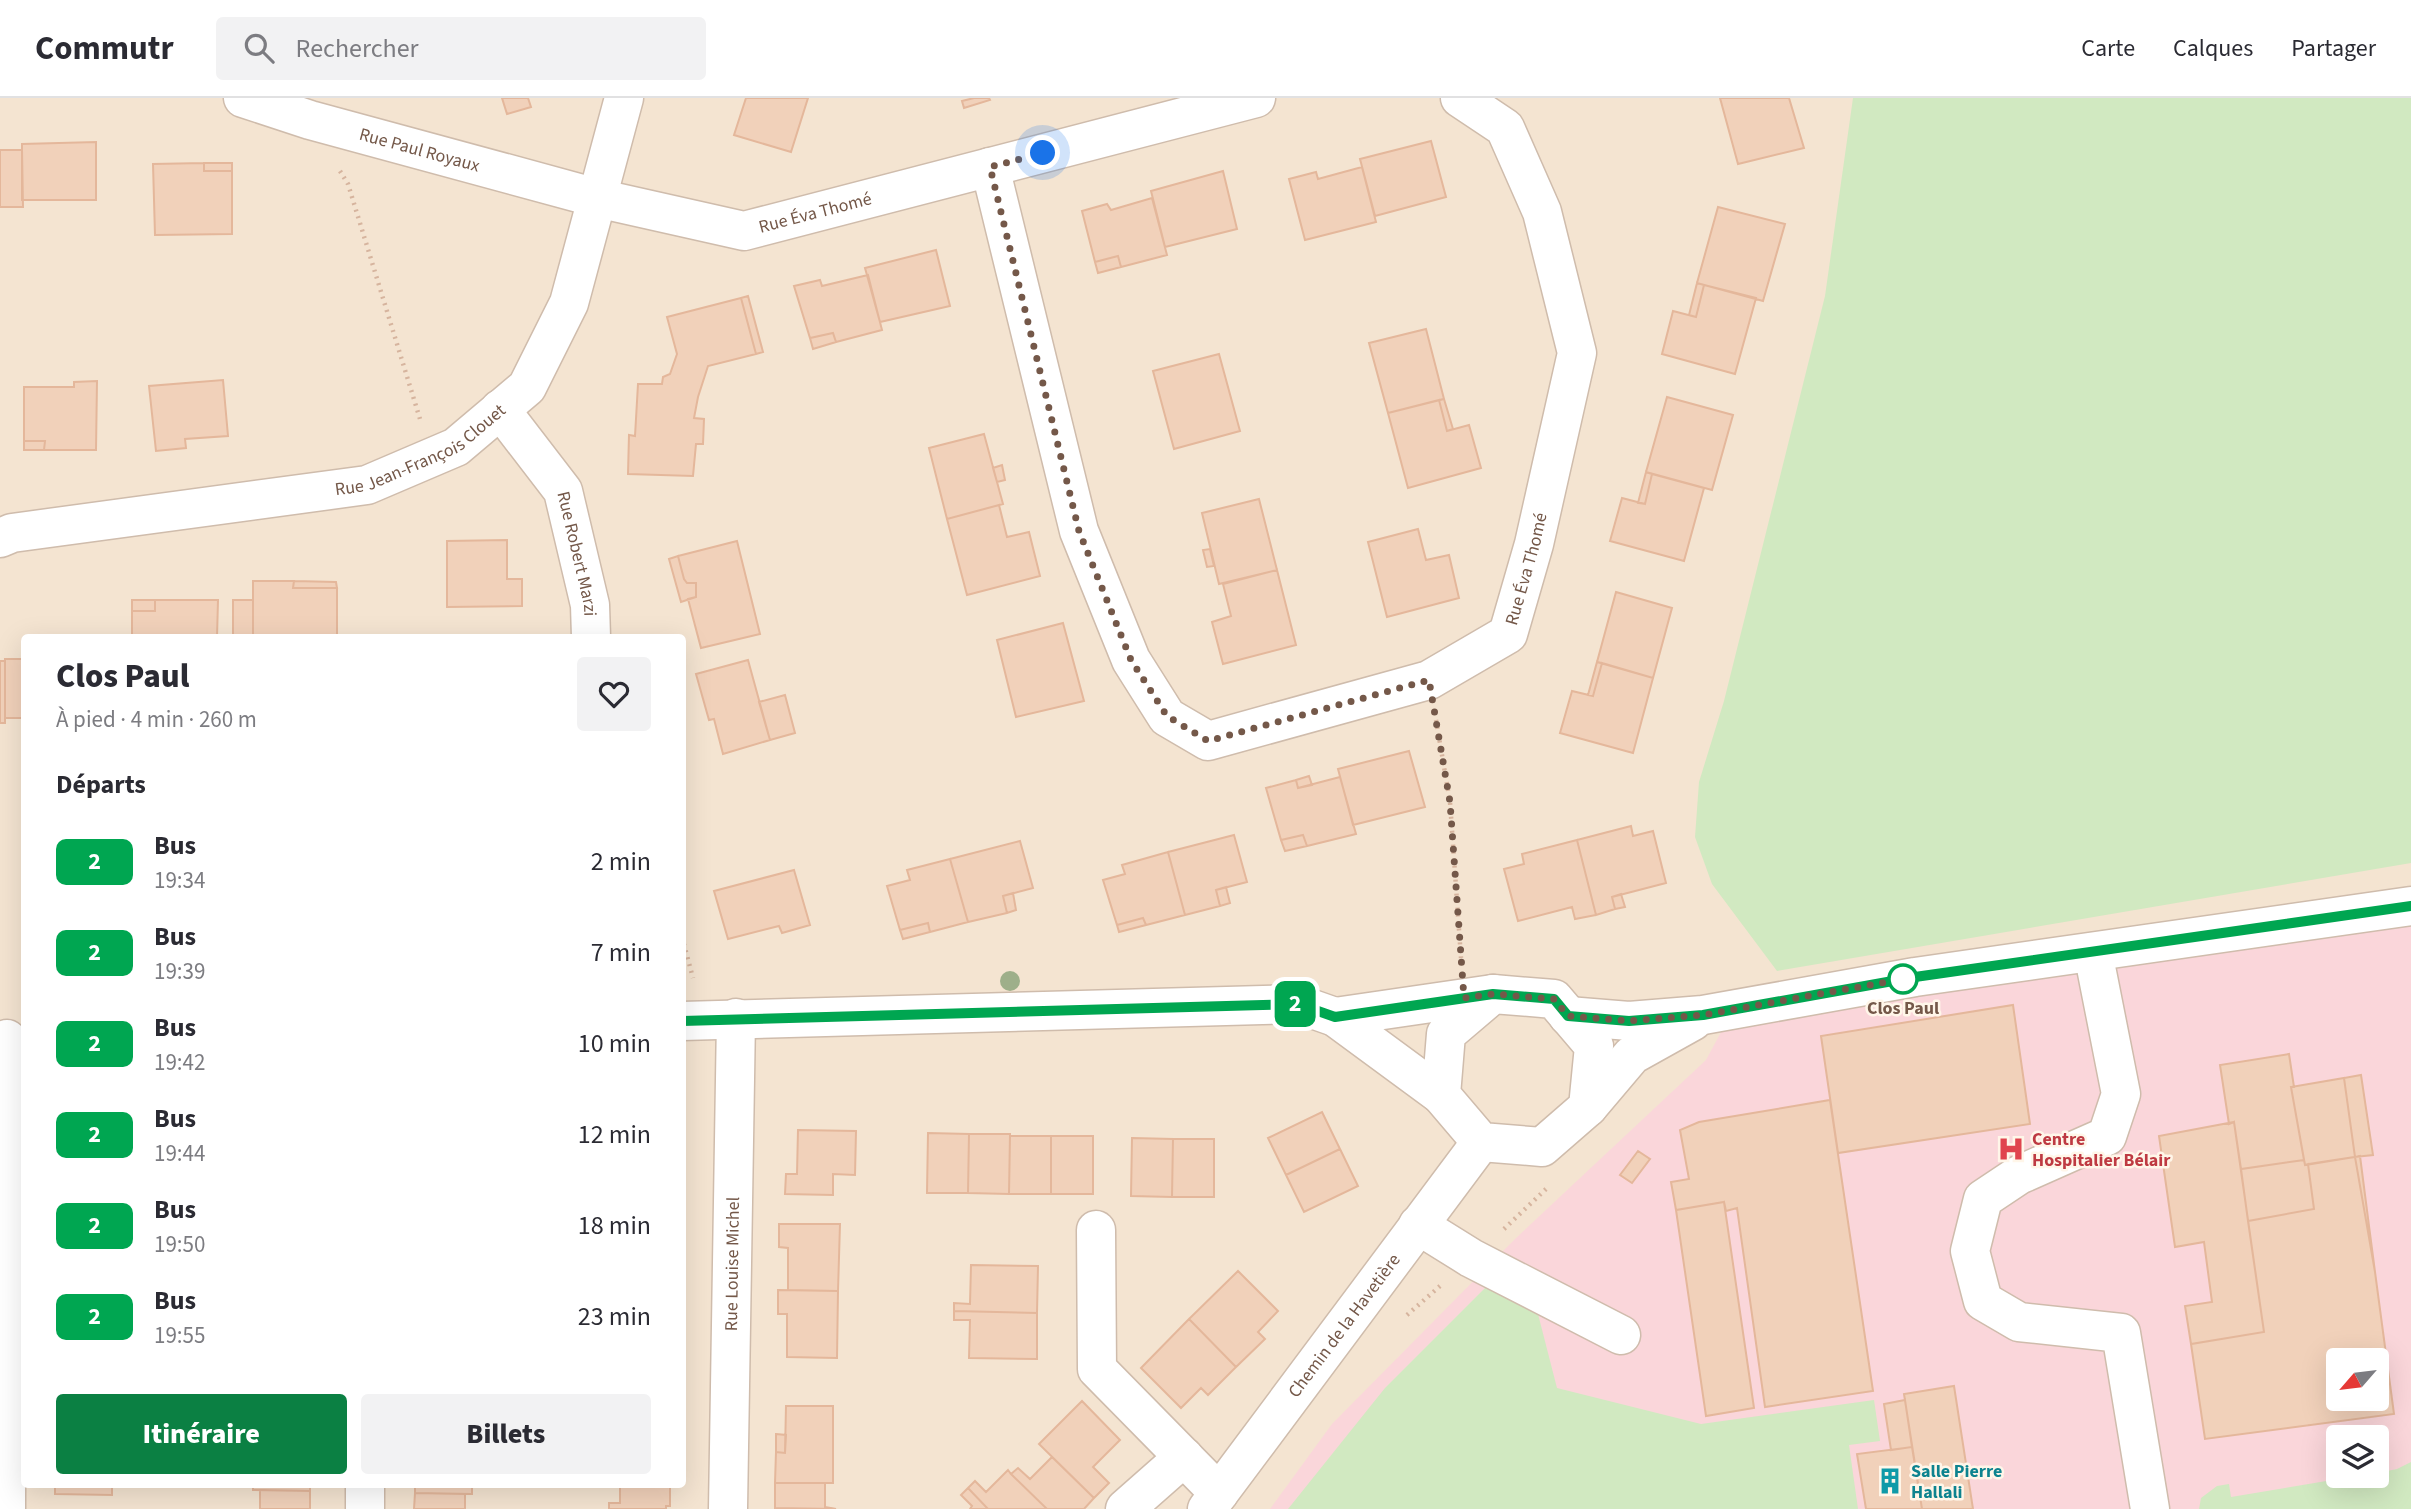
<!DOCTYPE html>
<html lang="fr">
<meta charset="utf-8">
<style>
:root{--surface:#fff;--page:#f2f2f3;--text:#2b2b33;--muted:#7c7c81;--line:#e1e1e2;--accent:#0b8043}
body{margin:0;font-family:"Source Sans 3",sans-serif;background:var(--page);color:var(--text);height:100vh;display:flex;flex-direction:column;font-size:26px;white-space:nowrap}
*{box-sizing:border-box;margin:0}
p{font-size:23px;color:var(--muted)}
.icon{flex:none;width:38px;height:38px;fill:none;stroke:currentColor;stroke-width:2;stroke-linecap:round;stroke-linejoin:round}
.map{position:relative;flex:1;overflow:hidden}
.panel{position:absolute;left:21px;top:536px;width:665px;height:854px;display:flex;flex-direction:column;background:var(--surface);border-radius:7px;box-shadow:0 7px 28px #0002}
.panel>*{flex:none}
.badge{padding:0 14px;border-radius:10px;font-size:24px;line-height:46px}
.needle{width:46px;rotate:242deg}
.buttons{position:absolute;left:2326px;top:1250px;display:grid;gap:14px}
.buttons a{display:grid;place-items:center;width:63px;height:63px;border-radius:7px;background:var(--surface);box-shadow:0 7px 28px #0002;font-size:35px}
.you{position:absolute;width:35px;height:35px;margin:-18px;border:5px solid #fff;border-radius:50%;background:#1a73e8;box-shadow:0 0 0 10px #1a73e833}
.map>.badge{position:absolute;translate:-50% -50%;box-shadow:0 0 0 4px #fff}
h2{padding:0 35px;font-size:26px;line-height:63px}
.round{display:grid;place-items:center;flex:none;width:74px;height:74px;border-radius:7px;background:var(--page)}
.headline{display:flex;align-items:center;justify-content:space-between;height:119px;padding:0 35px}
h1{font-size:33px;font-weight:800;line-height:52px}
.action{display:flex;gap:14px;margin-top:auto;padding:14px 35px}
.action a{flex:1;height:80px;border-radius:7px;background:var(--accent);color:#fff;font-size:28px;font-weight:800;line-height:80px;text-align:center}
.action a+a{background:var(--page);color:var(--text)}
ul{padding:0;list-style:none}
li{display:flex;align-items:center;gap:21px;height:91px;padding:0 35px}
li div{flex:1}
li b{display:block;font-size:26px}
li em{font-style:normal}
li .badge{min-width:77px;font-weight:700;text-align:center}
header{display:flex;align-items:center;gap:42px;box-sizing:border-box;height:98px;padding:0 35px;background:var(--surface);border-bottom:2px solid var(--line)}
header strong{font-size:33px}
nav{display:flex;gap:38px;margin-inline-start:auto;font-size:24px}
.search{width:490px;height:63px;background:var(--page);display:flex;align-items:center;gap:18px;box-sizing:border-box;padding:0 24px;border-radius:7px;color:var(--muted);font-size:26px}
.map>svg:first-child{display:block}
.residential{fill:#f4e4d1;fill-rule:evenodd}
.medical{fill:#fad6da;fill-rule:evenodd}
.green{fill:#d1e9c1}
.building{fill:#f1d1ba;stroke:#e4b79b;stroke-width:2;fill-rule:evenodd}
.lines{fill:none;stroke-linecap:round;stroke-linejoin:round}
.minor-casing{stroke:#cfbcac;stroke-width:41}
.path{stroke:#d6b49e;stroke-width:4.5;stroke-dasharray:2 5;stroke-linecap:butt}
.minor{stroke:#fff;stroke-width:38}
.tree{fill:#9eaf8a}
.line-casing{stroke:#fff;stroke-width:16}
.line{stroke:#00a651;stroke-width:10}
.walk{stroke:#745849;stroke-width:7;stroke-dasharray:0 12.6}
.stop-dot{fill:#fff;stroke:#00a651;stroke-width:3.5}
.labels{text-anchor:middle;dominant-baseline:central;stroke-width:5;stroke-linejoin:round;paint-order:stroke}
.street-label{font-size:18px;fill:#745849;stroke:#fff6e9}
.stop-label{font-size:18px;font-weight:bold;fill:#745849;stroke:#fff6e9}
.health-label{font-size:18px;font-weight:bold;fill:#be3a42;stroke:#fff6e9;text-anchor:start}
.culture-label{font-size:18px;font-weight:bold;fill:#0d838f;stroke:#fff6e9;text-anchor:start}
</style>
<header>
<strong>Commutr</strong>
<div class="search"><svg class="icon" aria-label="search" viewBox="0 0 24 24"><circle cx="10" cy="10" r="6"/><path d="M15 15l6 6"/></svg>Rechercher</div>
<nav><a>Carte</a><a>Calques</a><a>Partager</a></nav>
</header>
<div class="map">
<svg width="2411" height="1411" viewBox="0 0 2411 1411">
<rect width="100%" height="100%" fill="#fcf2e3"/>
<path class="residential" d="M 0,0 L 2411,0 L 2411,1411 L 0,1411 ZM 24,539 L 682,539 L 682,1386 L 24,1386 ZM 2338,1262 L 2376,1262 L 2376,1300 L 2338,1300 ZM 2338,1339 L 2376,1339 L 2376,1377 L 2338,1377 Z"/>
<path class="medical" d="M 2411,799 L 2411,1411 L 1270,1411 L 1332,1326 L 1515,1141 L 1706,962 L 1733,912 ZM 2338,1262 L 2376,1262 L 2376,1300 L 2338,1300 ZM 2338,1339 L 2376,1339 L 2376,1377 L 2338,1377 Z"/>
<path class="green" d="M 1853,0 L 2411,0 L 2411,765 L 1777,873 L 1712,786 L 1695,739 L 1699,684 L 1724,603 L 1825,198 Z
M 1488,1187 L 1538,1216 L 1557,1290 L 1701,1326 L 1874,1302 L 1880,1343 L 1849,1347 L 1858,1411 L 1288,1411 L 1385,1290 Z
M 2411,1364 L 2411,1411 L 2199,1411 L 2201,1400 L 2217,1388 L 2229,1386 L 2231,1399 L 2362,1377 L 2376,1377 L 2377,1375 L 2397,1371 Z"/>
<path class="building" d="M 502,0 L 528,0 L 531,9 L 507,16 Z
M 746,0 L 808,0 L 791,54 L 734,37 Z
M 974,0 L 989,0 L 990,2 L 964,10 L 962,3 Z
M 1720,0 L 1789,0 L 1804,50 L 1738,66 Z
M 1431,43 L 1446,99 L 1375,118 L 1360,61 Z
M 96,44 L 96,102 L 22,102 L 22,46 Z
M 0,52 L 22,52 L 23,109 L 0,109 Z
M 204,65 L 232,65 L 232,73 L 204,73 Z
M 204,65 L 204,73 L 232,73 L 232,136 L 155,137 L 153,66 Z
M 1362,69 L 1376,124 L 1305,142 L 1289,81 L 1316,74 L 1318,81 Z
M 1223,73 L 1237,131 L 1165,149 L 1151,93 Z
M 1152,100 L 1167,157 L 1121,169 L 1118,158 L 1095,164 L 1082,113 L 1107,106 L 1111,112 Z
M 1718,109 L 1785,126 L 1763,203 L 1697,185 Z
M 936,152 L 950,208 L 880,224 L 865,170 Z
M 1118,158 L 1121,169 L 1098,175 L 1095,164 Z
M 868,177 L 882,232 L 836,244 L 833,235 L 810,240 L 794,188 L 820,182 L 822,188 Z
M 1697,185 L 1704,187 L 1696,219 L 1689,217 Z
M 1704,187 L 1756,200 L 1735,276 L 1662,256 L 1673,213 L 1696,219 Z
M 748,198 L 763,254 L 756,256 L 741,200 Z
M 741,200 L 756,256 L 708,268 L 698,299 L 694,320 L 704,321 L 703,346 L 696,346 L 693,378 L 628,376 L 629,337 L 635,338 L 638,286 L 662,286 L 663,279 L 670,276 L 677,256 L 667,219 Z
M 1426,231 L 1444,301 L 1388,315 L 1369,245 Z
M 833,235 L 836,244 L 813,251 L 810,240 Z
M 1219,256 L 1240,333 L 1174,351 L 1153,273 Z
M 223,282 L 228,338 L 185,341 L 186,350 L 156,353 L 149,288 Z
M 97,283 L 96,352 L 44,352 L 45,343 L 24,343 L 24,289 L 74,289 L 74,284 Z
M 1667,299 L 1733,317 L 1712,392 L 1646,374 Z
M 1444,301 L 1453,331 L 1447,333 L 1439,302 Z
M 1439,302 L 1447,333 L 1469,327 L 1481,370 L 1408,390 L 1388,315 Z
M 984,336 L 1003,406 L 947,421 L 929,350 Z
M 24,343 L 45,343 L 44,352 L 24,352 Z
M 1002,367 L 1005,382 L 997,384 L 993,370 Z
M 1646,374 L 1652,376 L 1645,406 L 1638,405 Z
M 1652,376 L 1704,390 L 1684,463 L 1610,443 L 1622,400 L 1645,406 Z
M 1259,401 L 1277,472 L 1219,486 L 1202,415 Z
M 999,407 L 1007,439 L 1029,434 L 1040,478 L 967,497 L 947,421 Z
M 1418,431 L 1426,462 L 1449,457 L 1459,500 L 1387,519 L 1368,444 Z
M 507,442 L 507,481 L 522,481 L 522,508 L 447,509 L 447,443 Z
M 737,443 L 760,536 L 701,550 L 688,501 L 696,499 L 696,485 L 687,485 L 684,481 L 678,458 Z
M 1210,451 L 1214,468 L 1207,469 L 1203,452 Z
M 678,458 L 684,481 L 687,485 L 696,485 L 696,499 L 681,504 L 669,461 Z
M 1277,472 L 1296,547 L 1223,566 L 1212,524 L 1231,518 L 1223,486 Z
M 253,483 L 294,483 L 293,490 L 337,490 L 337,539 L 253,539 Z
M 294,483 L 336,484 L 337,490 L 293,490 Z
M 1616,494 L 1672,510 L 1653,580 L 1597,564 Z
M 132,502 L 155,502 L 155,513 L 132,513 Z
M 155,502 L 218,502 L 217,539 L 132,539 L 132,513 L 155,513 Z
M 233,502 L 253,502 L 253,539 L 233,539 Z
M 1063,525 L 1084,603 L 1016,619 L 997,542 Z
M 5,561 L 24,561 L 24,620 L 5,620 Z
M 748,562 L 770,642 L 723,656 L 714,621 L 709,622 L 696,576 Z
M 0,563 L 5,563 L 5,625 L 0,625 Z
M 1597,564 L 1602,565 L 1593,598 L 1588,597 Z
M 1602,565 L 1653,580 L 1633,655 L 1560,635 L 1572,593 L 1593,598 Z
M 785,597 L 795,635 L 770,642 L 759,604 Z
M 1409,653 L 1425,709 L 1353,727 L 1338,671 Z
M 1309,678 L 1312,687 L 1298,690 L 1296,682 Z
M 1340,679 L 1356,736 L 1307,748 L 1303,737 L 1281,742 L 1266,690 L 1296,682 L 1298,690 Z
M 1631,728 L 1633,738 L 1653,733 L 1666,785 L 1612,799 L 1615,811 L 1596,817 L 1577,742 Z
M 1234,737 L 1247,784 L 1216,792 L 1220,808 L 1185,817 L 1168,754 Z
M 1303,737 L 1307,748 L 1285,753 L 1281,742 Z
M 1577,742 L 1596,817 L 1575,821 L 1572,809 L 1518,823 L 1504,771 L 1524,766 L 1522,756 Z
M 1020,743 L 1033,790 L 1003,798 L 1007,815 L 968,824 L 950,761 Z
M 1168,754 L 1185,817 L 1146,827 L 1143,820 L 1117,827 L 1103,782 L 1125,776 L 1122,767 Z
M 950,761 L 968,824 L 930,834 L 928,825 L 900,832 L 887,788 L 910,782 L 907,772 Z
M 794,772 L 810,827 L 782,835 L 779,828 L 728,841 L 714,793 Z
M 1226,789 L 1230,805 L 1220,808 L 1216,792 Z
M 1013,795 L 1016,812 L 1007,815 L 1003,798 Z
M 1621,796 L 1625,809 L 1615,811 L 1612,799 Z
M 1143,820 L 1146,827 L 1119,834 L 1117,827 Z
M 928,825 L 930,834 L 903,841 L 900,832 Z
M 2013,907 L 2030,1026 L 1838,1055 L 1821,938 Z
M 2289,956 L 2294,989 L 2291,989 L 2304,1062 L 2241,1071 L 2234,1024 L 2229,1026 L 2220,967 Z
M 2361,977 L 2373,1057 L 2355,1059 L 2344,980 Z
M 2344,980 L 2355,1059 L 2305,1067 L 2291,989 Z
M 1830,1002 L 1873,1293 L 1765,1309 L 1737,1110 L 1726,1113 L 1724,1104 L 1676,1112 L 1671,1084 L 1689,1081 L 1680,1032 L 1699,1024 Z
M 1322,1014 L 1340,1051 L 1286,1077 L 1268,1040 Z
M 2234,1024 L 2264,1234 L 2191,1246 L 2185,1208 L 2212,1204 L 2204,1144 L 2175,1149 L 2159,1038 Z
M 798,1032 L 856,1033 L 855,1077 L 833,1076 L 833,1097 L 785,1096 L 786,1076 L 797,1076 Z
M 928,1035 L 969,1036 L 968,1095 L 927,1095 Z
M 969,1036 L 1010,1036 L 1009,1096 L 968,1095 Z
M 1010,1038 L 1051,1038 L 1051,1096 L 1009,1096 Z
M 1051,1038 L 1093,1038 L 1093,1096 L 1051,1096 Z
M 1132,1040 L 1173,1041 L 1172,1099 L 1131,1098 Z
M 1173,1041 L 1214,1041 L 1214,1099 L 1172,1099 Z
M 1340,1051 L 1358,1088 L 1304,1114 L 1286,1077 Z
M 1638,1053 L 1650,1061 L 1632,1085 L 1620,1077 Z
M 2360,1058 L 2369,1128 L 2375,1174 L 2355,1059 Z
M 2355,1059 L 2375,1174 L 2394,1316 L 2205,1341 L 2191,1246 L 2264,1234 L 2248,1123 L 2314,1111 L 2308,1066 ZM 2338,1262 L 2376,1262 L 2376,1300 L 2338,1300 Z
M 2304,1062 L 2305,1067 L 2308,1066 L 2314,1111 L 2248,1123 L 2241,1071 Z
M 1724,1104 L 1754,1310 L 1706,1318 L 1676,1112 Z
M 779,1126 L 840,1126 L 838,1193 L 788,1192 L 788,1150 L 779,1149 Z
M 971,1167 L 1038,1168 L 1037,1215 L 954,1213 L 954,1205 L 970,1206 Z
M 1238,1173 L 1278,1213 L 1258,1234 L 1265,1241 L 1236,1269 L 1189,1221 Z
M 778,1192 L 838,1193 L 837,1260 L 787,1259 L 787,1216 L 778,1216 Z
M 954,1213 L 1037,1215 L 1037,1261 L 969,1260 L 970,1222 L 954,1222 Z
M 1189,1221 L 1236,1269 L 1208,1297 L 1201,1290 L 1181,1310 L 1141,1270 Z
M 1954,1288 L 1973,1411 L 1922,1411 L 1904,1296 Z
M 1905,1302 L 1912,1349 L 1891,1352 L 1884,1306 Z
M 1082,1303 L 1120,1342 L 1093,1369 L 1109,1385 L 1094,1400 L 1039,1346 Z
M 786,1308 L 833,1308 L 833,1385 L 775,1385 L 776,1354 L 785,1355 Z
M 776,1336 L 786,1337 L 785,1355 L 776,1354 Z
M 1912,1349 L 1922,1411 L 1866,1411 L 1857,1356 Z
M 1052,1359 L 1094,1400 L 1084,1411 L 1047,1411 L 1011,1376 L 1018,1370 L 1030,1381 Z
M 1008,1372 L 1011,1376 L 1047,1411 L 988,1411 L 968,1390 L 975,1383 L 986,1394 Z
M 775,1385 L 825,1385 L 825,1409 L 836,1411 L 775,1410 Z
M 55,1386 L 112,1386 L 112,1397 L 55,1396 Z
M 253,1386 L 310,1386 L 310,1393 L 253,1392 Z
M 415,1386 L 472,1386 L 472,1396 L 415,1395 Z
M 620,1386 L 670,1386 L 670,1408 L 666,1408 L 666,1411 L 609,1411 L 609,1405 L 620,1405 Z
M 968,1390 L 988,1411 L 970,1411 L 972,1408 L 961,1397 Z
M 260,1392 L 310,1393 L 310,1411 L 260,1411 Z
M 415,1395 L 465,1396 L 465,1411 L 414,1411 Z"/>
<g class="lines">
<g class="minor-casing">
<g id="minor">
<path id="s1" d="M 243,0 L 310,22 L 597,100 L 744,133 L 1256,0"/>
<path id="s2" d="M 990,69 L 1079,433 L 1131,562 L 1167,619 L 1208,643 L 1429,582 L 1508,536 L 1534,446 L 1577,255 L 1542,114 L 1505,30 L 1460,0"/>
<path id="s3" d="M 500,311 L 563,393 L 590,507 L 591,539"/>
<path id="s4" d="M 0,440 L 12,435 L 367,387 L 456,349 L 527,289 L 569,205 L 624,0"/>
<path d="M 2093,854 L 2121,996 L 2107,1038 L 2019,1077 L 1983,1101 L 1970,1153 L 1983,1203 L 2019,1224 L 2121,1235 L 2150,1411"/>
<path d="M 1493,896 L 1554,901 L 1594,948 L 1588,1009 L 1542,1049 L 1481,1044 L 1441,997 L 1446,936 Z"/>
<path d="M 1568,918 L 1629,923 L 1703,917 L 1915,879 L 2411,808"/>
<path d="M 1335,919 L 1493,896"/>
<path d="M 682,923 L 1298,906 L 1335,919 L 1441,997"/>
<path d="M 1588,1009 L 1632,957 L 1693,923"/>
<path d="M 1418,1127 L 1471,1160 L 1621,1237"/>
<path d="M 1096,1132 L 1097,1271 L 1219,1395"/>
<path d="M 6,1411 L 7,941"/>
<path d="M 365,1411 L 365,1386"/>
<path id="s5" d="M 728,1411 L 736,920"/>
<path d="M 1125,1411 L 1184,1359"/>
<path id="s6" d="M 1207,1411 L 1481,1044"/>
</g>
</g>
<path class="path" d="M 340,73 L 348,86 L 420,321
M 1436,622 L 1450,704 L 1461,860
M 682,839 L 693,880
M 1504,1131 L 1546,1091
M 1407,1217 L 1440,1188"/>
<use href="#minor" class="minor"/>
</g>
<circle class="tree" cx="1010" cy="883" r="10"/>
<g class="lines">
<g class="line-casing">
<path id="line" d="M 682,923 L 1298,906 L 1335,919 L 1493,896 L 1554,901 L 1568,918 L 1629,923 L 1703,917 L 1915,879 L 2411,808"/>
</g>
<use href="#line" class="line"/>
<path class="walk" d="M 1043,55 L 990,69 L 1079,433 L 1131,562 L 1167,618 L 1208,643 L 1429,582 L 1450,704 L 1464,900 L 1493,896 L 1554,901 L 1568,918 L 1629,923 L 1703,917 L 1903,881"/>
</g>
<defs>
<g id="hospital-bare" transform="scale(2.1)"><path d="M-5-5h3v3.5h4V-5h3V5h-3V1.5h-4V5h-3Z" fill="#e0444e" stroke="#fff6e9" stroke-width="2.5" paint-order="stroke"/></g>
<g id="building-bare" transform="scale(2.1)"><path d="M-4-6H4V6H1V3H-1V6H-4ZM-2.5-4.3h1.7v1.8h-1.7ZM.8-4.3h1.7v1.8H.8ZM-2.5-1h1.7V.8h-1.7ZM.8-1h1.7V.8H.8Z" fill="#0f9aa8" stroke="#fff6e9" stroke-width="2.5" paint-order="stroke"/></g>
</defs>
<g fill-rule="evenodd">
<use href="#hospital-bare" x="2011" y="1051"/>
<use href="#building-bare" x="1890" y="1383"/>
</g>
<circle class="stop-dot" cx="1903" cy="881" r="14"/>
<g class="labels">
<g class="street-label">
<text stroke="none"><textPath href="#s1" startOffset="184">Rue Paul Royaux</textPath></text>
<text stroke="none"><textPath href="#s1" startOffset="592">Rue Éva Thomé</textPath></text>
<text stroke="none"><textPath href="#s4" startOffset="434">Rue Jean-François Clouet</textPath></text>
<text stroke="none"><textPath href="#s3" startOffset="168">Rue Robert Marzi</textPath></text>
<text stroke="none"><textPath href="#s2" startOffset="1017">Rue Éva Thomé</textPath></text>
<text stroke="none"><textPath href="#s5" startOffset="245">Rue Louise Michel</textPath></text>
<text stroke="none"><textPath href="#s6" startOffset="229">Chemin de la Havetière</textPath></text>
</g>
<g class="stop-label">
<text x="1903" y="910">Clos Paul</text>
</g>
<g class="health-label">
<text x="2032" y="1041">Centre<tspan x="2032" dy="21">Hospitalier Bélair</tspan></text>
</g>
<g class="culture-label">
<text x="1911" y="1373">Salle Pierre<tspan x="1911" dy="21">Hallali</tspan></text>
</g>
</g>
</svg>
<div class="buttons">
<a><svg class="needle" viewBox="-14 -14 28 28"><path d="M0-13l5 13h-10z" fill="#e53935"/><path d="M0 13l5-13h-10z" fill="#7c7c81"/></svg></a>
<a><svg class="icon" aria-label="layers" viewBox="0 0 24 24"><path d="M12 4l9 5-9 5-9-5zM3 14l9 5 9-5"/></svg></a>
</div>
<div class="you" style="left:1043px;top:55px"></div>
<b class="badge" style="left:1295px;top:906px;background:#00a651;color:#fff">2</b>
<section class="panel">
<div class="headline"><div><h1>Clos Paul</h1><p>À pied · 4 min · 260 m</p></div><a class="round"><svg class="icon" aria-label="heart" viewBox="0 0 24 24"><path d="M12 20l-8-8c-3-5 5-10 8-4 3-6 11-1 8 4z"/></svg></a></div>
<h2>Départs</h2>
<ul>
<li><span class="badge" style="background:#00a651;color:#fff">2</span><div><b>Bus</b><p>19:34</p></div><em>2 min</em></li>
<li><span class="badge" style="background:#00a651;color:#fff">2</span><div><b>Bus</b><p>19:39</p></div><em>7 min</em></li>
<li><span class="badge" style="background:#00a651;color:#fff">2</span><div><b>Bus</b><p>19:42</p></div><em>10 min</em></li>
<li><span class="badge" style="background:#00a651;color:#fff">2</span><div><b>Bus</b><p>19:44</p></div><em>12 min</em></li>
<li><span class="badge" style="background:#00a651;color:#fff">2</span><div><b>Bus</b><p>19:50</p></div><em>18 min</em></li>
<li><span class="badge" style="background:#00a651;color:#fff">2</span><div><b>Bus</b><p>19:55</p></div><em>23 min</em></li>
</ul>
<div class="action"><a>Itinéraire</a><a>Billets</a></div>
</section>
</div>
